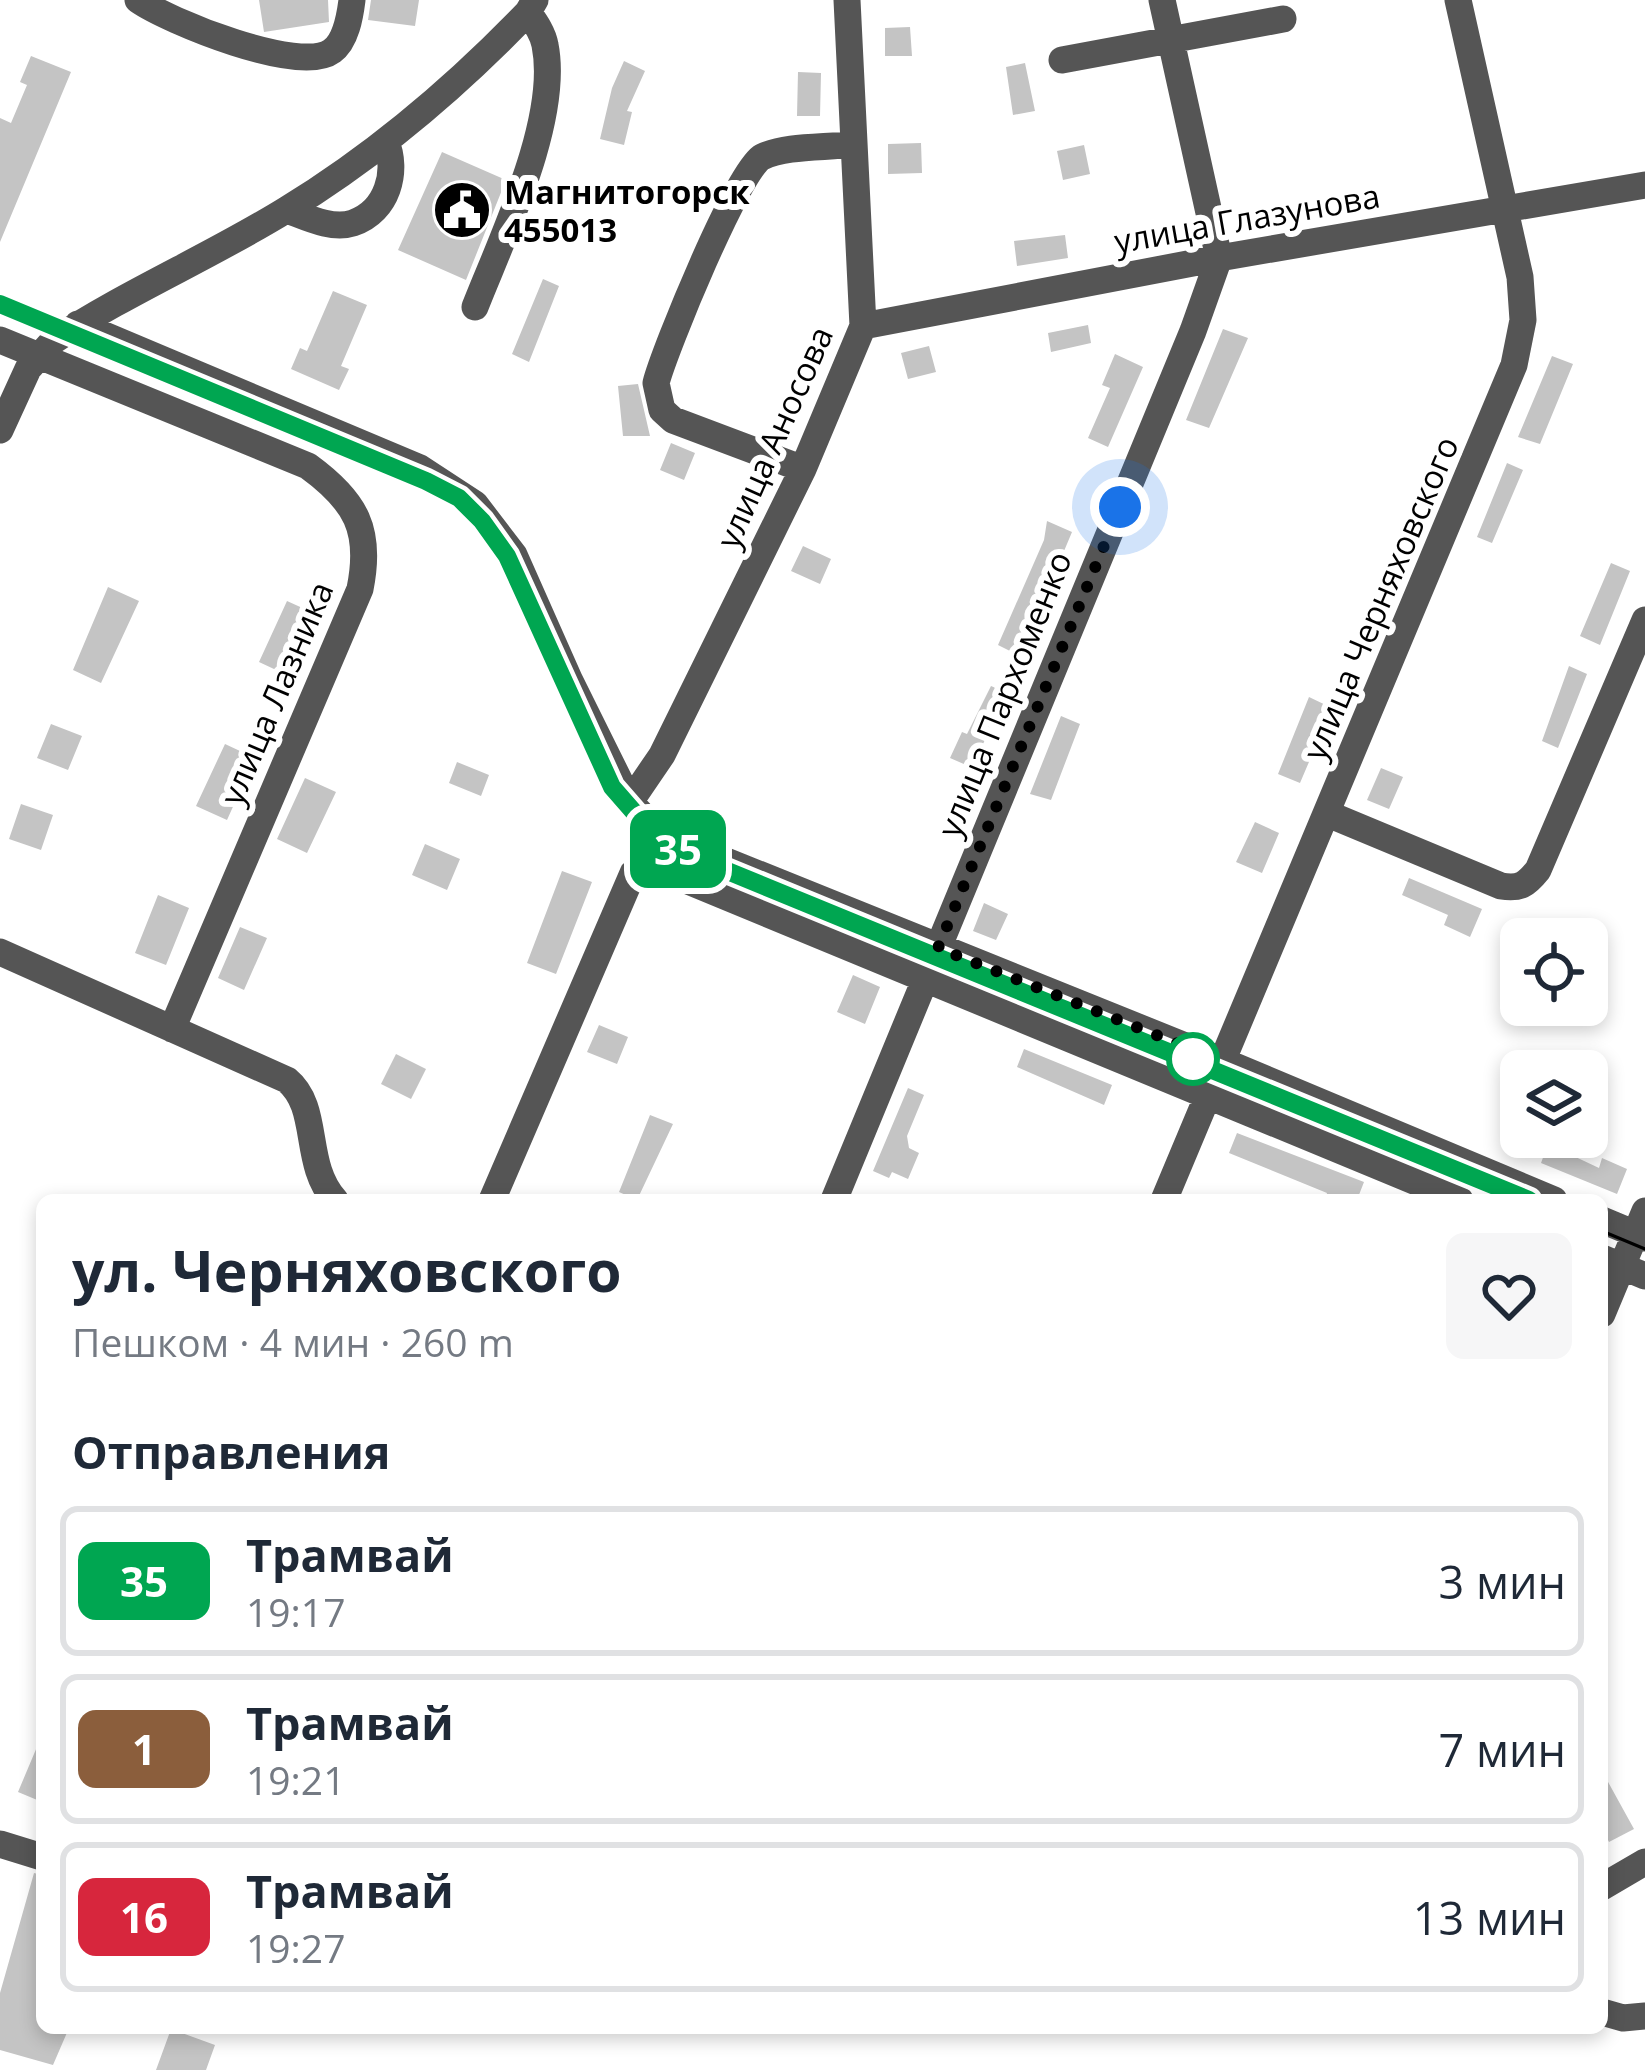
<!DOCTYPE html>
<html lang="ru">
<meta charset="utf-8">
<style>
:root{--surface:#fff;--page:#f6f6f7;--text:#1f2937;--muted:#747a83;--line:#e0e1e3}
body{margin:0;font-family:"Open Sans",sans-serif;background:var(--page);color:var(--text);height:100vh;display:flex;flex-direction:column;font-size:45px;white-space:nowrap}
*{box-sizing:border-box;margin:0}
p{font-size:39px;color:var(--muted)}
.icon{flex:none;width:66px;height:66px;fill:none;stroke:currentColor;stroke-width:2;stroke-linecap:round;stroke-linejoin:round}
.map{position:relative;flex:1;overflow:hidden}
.panel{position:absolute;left:36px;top:1194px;width:1572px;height:840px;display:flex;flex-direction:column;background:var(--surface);border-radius:18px;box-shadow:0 6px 18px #0003}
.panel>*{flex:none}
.badge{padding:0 24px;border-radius:18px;font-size:42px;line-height:78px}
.tools{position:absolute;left:1500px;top:918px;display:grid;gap:24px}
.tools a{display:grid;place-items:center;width:108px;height:108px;border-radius:18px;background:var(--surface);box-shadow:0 6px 18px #0003;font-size:60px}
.you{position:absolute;width:60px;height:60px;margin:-30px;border:9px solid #fff;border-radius:50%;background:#1a73e8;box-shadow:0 0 0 18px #1a73e833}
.map>.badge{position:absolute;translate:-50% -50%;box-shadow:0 0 0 6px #fff}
h2{padding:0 36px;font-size:45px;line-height:108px}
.round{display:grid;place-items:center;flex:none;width:126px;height:126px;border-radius:18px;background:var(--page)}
.summary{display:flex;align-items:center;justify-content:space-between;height:204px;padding:0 36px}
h1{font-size:57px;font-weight:700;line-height:90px}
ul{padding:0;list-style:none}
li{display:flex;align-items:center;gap:36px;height:150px;margin:0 24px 18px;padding:0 12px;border:6px solid var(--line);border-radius:18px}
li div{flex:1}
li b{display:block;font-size:45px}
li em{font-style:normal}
li .badge{min-width:132px;font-weight:700;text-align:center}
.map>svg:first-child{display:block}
.building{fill:#c4c4c4}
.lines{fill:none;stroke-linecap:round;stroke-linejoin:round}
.minor{stroke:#555;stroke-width:27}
.tram{stroke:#000;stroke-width:3}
.line-casing{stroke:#fff;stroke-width:27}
.line{stroke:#00a651;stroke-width:18}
.walk{stroke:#000;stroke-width:12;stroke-dasharray:0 21.6}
.stop-dot{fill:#fff;stroke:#00a651;stroke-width:6}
.labels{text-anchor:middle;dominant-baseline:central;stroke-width:12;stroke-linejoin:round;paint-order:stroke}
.poi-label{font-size:33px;font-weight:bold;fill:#000;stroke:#fff;text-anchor:start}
.street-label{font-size:33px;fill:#000;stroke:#fff}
</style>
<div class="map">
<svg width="1645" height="2070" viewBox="0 0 1645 2070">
<rect width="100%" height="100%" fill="#fff"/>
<path class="building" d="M 259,0 L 328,0 L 329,22 L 264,32 Z
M 371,0 L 419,0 L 415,26 L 368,20 Z
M 910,27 L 912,56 L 885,56 L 885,28 Z
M 31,56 L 71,72 L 0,242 L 0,118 L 11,123 L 27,85 L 20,82 Z
M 624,61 L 645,71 L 627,111 L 632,112 L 624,145 L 600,139 L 612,88 Z
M 1025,63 L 1035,111 L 1013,115 L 1006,67 Z
M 798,72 L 821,73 L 820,116 L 797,116 Z
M 921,143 L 922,173 L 888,174 L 888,144 Z
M 1084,145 L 1090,174 L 1063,180 L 1057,151 Z
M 442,152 L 506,180 L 466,280 L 398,250 Z
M 1065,235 L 1068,258 L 1017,266 L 1014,241 Z
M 543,279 L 559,286 L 529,362 L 512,354 Z
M 333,291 L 367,305 L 341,366 L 349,369 L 339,390 L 291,369 L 300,348 L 307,351 Z
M 1088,325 L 1091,343 L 1051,352 L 1048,333 Z
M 1223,329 L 1248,338 L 1209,428 L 1186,420 Z
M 929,346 L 936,372 L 908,379 L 901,353 Z
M 1115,354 L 1143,367 L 1108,447 L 1088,438 L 1110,388 L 1102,385 Z
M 1552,356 L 1573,364 L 1540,444 L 1518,437 Z
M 638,384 L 650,436 L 623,436 L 618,386 Z
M 671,443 L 695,453 L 684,480 L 660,470 Z
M 1507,463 L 1523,470 L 1492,543 L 1477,537 Z
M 1047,521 L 1072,532 L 1020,656 L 998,645 L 1044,540 Z
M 803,546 L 831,559 L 820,584 L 791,571 Z
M 1611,563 L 1630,571 L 1600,645 L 1580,636 Z
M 108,587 L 139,601 L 101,683 L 73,670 Z
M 287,601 L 318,615 L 289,676 L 259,662 Z
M 1569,666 L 1587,674 L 1558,748 L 1542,741 Z
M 991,686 L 1005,692 L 973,768 L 950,758 L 962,732 L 967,734 Z
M 1309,697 L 1332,708 L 1300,783 L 1278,774 Z
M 1061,716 L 1080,724 L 1051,800 L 1030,794 Z
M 51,724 L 82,736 L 68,770 L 37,758 Z
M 225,744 L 255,758 L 227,820 L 196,806 Z
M 457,762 L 489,775 L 481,796 L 449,783 Z
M 1381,768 L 1403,777 L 1389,809 L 1367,800 Z
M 305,778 L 336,792 L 307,853 L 277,839 Z
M 21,804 L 53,815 L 41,850 L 9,839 Z
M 1255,822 L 1279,833 L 1262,873 L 1236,862 Z
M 425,844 L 460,859 L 447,890 L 412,875 Z
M 562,871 L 592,882 L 556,974 L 527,963 Z
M 1409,878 L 1482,909 L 1470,937 L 1444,925 L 1448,915 L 1402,895 Z
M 158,895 L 189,908 L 166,965 L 135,953 Z
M 984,903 L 1008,914 L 996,940 L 973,931 Z
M 240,927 L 267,938 L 244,990 L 218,978 Z
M 853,975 L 880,987 L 865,1024 L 837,1012 Z
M 599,1025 L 628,1037 L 617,1064 L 587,1052 Z
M 1024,1049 L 1112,1085 L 1104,1105 L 1017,1067 Z
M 396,1054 L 426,1069 L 411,1099 L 381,1084 Z
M 908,1088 L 924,1095 L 907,1136 L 909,1148 L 919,1153 L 908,1179 L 892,1172 L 889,1178 L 873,1171 Z
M 650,1115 L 673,1124 L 637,1200 L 619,1192 Z
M 1237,1133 L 1364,1182 L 1357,1200 L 1325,1200 L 1327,1193 L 1229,1153 Z
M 1548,1144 L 1599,1168 L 1602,1158 L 1627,1169 L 1617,1194 L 1541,1163 Z
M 42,1735 L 42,1802 L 18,1792 Z
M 1602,1771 L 1634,1829 L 1609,1842 L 1602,1828 Z
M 34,1873 L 42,1875 L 42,2028 L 69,2028 L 53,2065 L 0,2050 L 0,1993 Z
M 171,2029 L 215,2045 L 206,2070 L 156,2070 Z"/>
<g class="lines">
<path class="minor" d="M 138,0 C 168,21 300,75 332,51 C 346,41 350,16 352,0
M 1062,60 L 1283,19
M 287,210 C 306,217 332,230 353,223 C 388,211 398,171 386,142
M 475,307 C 502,238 560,119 545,45 C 543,33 535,22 528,12
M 78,324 L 420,468 L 475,504 L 514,555 L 569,679 L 630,802 L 643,816 L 689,846 L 1225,1062 L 1554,1200
M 863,326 L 1219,258 L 1645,185
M 0,340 L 308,466 C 356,501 372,530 360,589 L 172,1029
M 0,430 L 28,369 L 53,341 C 127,292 210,257 286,210 C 376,155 455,88 528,12 L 535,0
M 803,469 L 673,420 L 662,410 L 656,383 C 664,351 739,168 762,157 C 787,145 826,148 854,144
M 630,802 L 662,755 L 803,469 L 863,326 L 847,0
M 1328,814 L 1501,886 C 1520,889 1526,885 1538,870 L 1645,620
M 0,952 L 287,1080 C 321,1108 302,1163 335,1200
M 492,1200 L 633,873 L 640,868 L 659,869 L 1460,1200
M 834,1200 L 1193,331 L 1219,258 L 1162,0
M 1164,1200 L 1514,365 L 1523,320 L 1520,277 L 1458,0
M 1602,1220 L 1645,1238
M 1602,1258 L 1645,1276
M 1602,1314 L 1645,1211
M 0,1844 L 42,1857
M 1602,1887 L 1645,1862
M 1602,2012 L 1623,2018 L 1645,2016"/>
<path class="tram" d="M 0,304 L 426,481 L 459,498 L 482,521 L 507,556 L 612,787 L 653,834 L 686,854 L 1529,1200
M 1602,1231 L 1645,1249"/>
</g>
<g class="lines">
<g class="line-casing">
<path id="line" d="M 0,304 L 426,481 L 459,498 L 482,521 L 507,556 L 612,787 L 653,834 L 686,854 L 1529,1200"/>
</g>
<use href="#line" class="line"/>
<path class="walk" d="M 1120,507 L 938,948 L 1184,1046 L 1193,1059"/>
</g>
<defs>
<g id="civic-disc" transform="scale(3)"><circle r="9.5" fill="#000" stroke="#fff"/><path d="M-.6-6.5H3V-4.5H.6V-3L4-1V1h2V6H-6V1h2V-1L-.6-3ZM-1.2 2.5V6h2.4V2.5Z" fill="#fff"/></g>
</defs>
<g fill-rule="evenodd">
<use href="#civic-disc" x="462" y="210"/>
</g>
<circle class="stop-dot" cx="1193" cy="1059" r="24"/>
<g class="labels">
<g class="poi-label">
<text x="504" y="191">Магнитогорск<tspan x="504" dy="38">455013</tspan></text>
</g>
<g class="street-label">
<text transform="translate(1247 218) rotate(-10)">улица Глазунова</text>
<text transform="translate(774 437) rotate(-66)">улица Аносова</text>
<text transform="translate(1380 598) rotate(-67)">улица Черняховского</text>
<text transform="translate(276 693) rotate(-67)">улица Лазника</text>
<text transform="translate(1004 694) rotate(-68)">улица Пархоменко</text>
</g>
</g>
</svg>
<div class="tools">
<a><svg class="icon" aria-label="locate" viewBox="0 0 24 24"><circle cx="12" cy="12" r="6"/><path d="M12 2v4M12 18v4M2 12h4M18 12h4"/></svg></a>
<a><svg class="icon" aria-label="layers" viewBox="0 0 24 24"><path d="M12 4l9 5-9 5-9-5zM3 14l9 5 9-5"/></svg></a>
</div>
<div class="you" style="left:1120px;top:507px"></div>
<b class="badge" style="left:678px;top:849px;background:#00a651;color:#fff">35</b>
<section class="panel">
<div class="summary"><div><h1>ул. Черняховского</h1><p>Пешком · 4 мин · 260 m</p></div><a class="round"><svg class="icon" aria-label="heart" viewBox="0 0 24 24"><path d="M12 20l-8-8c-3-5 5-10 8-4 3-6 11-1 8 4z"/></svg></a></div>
<h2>Отправления</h2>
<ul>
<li><span class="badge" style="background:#00a651;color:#fff">35</span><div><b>Трамвай</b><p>19:17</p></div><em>3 мин</em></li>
<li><span class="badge" style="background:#8b5e3c;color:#fff">1</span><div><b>Трамвай</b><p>19:21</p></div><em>7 мин</em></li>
<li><span class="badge" style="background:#d7263d;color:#fff">16</span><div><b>Трамвай</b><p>19:27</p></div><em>13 мин</em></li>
</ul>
</section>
</div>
